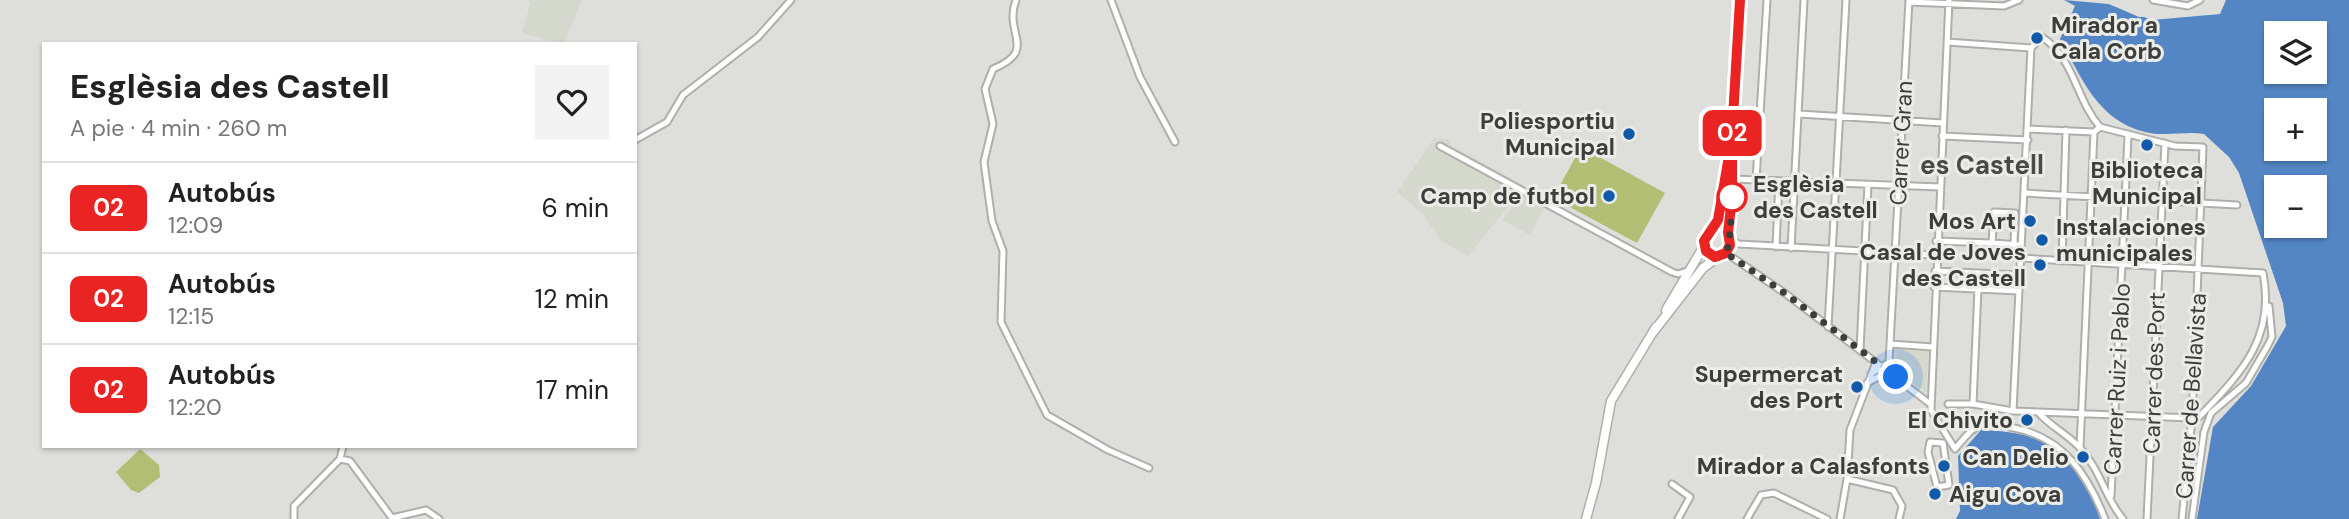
<!DOCTYPE html>
<html lang="es">
<meta charset="utf-8">
<style>
:root{--surface:#fff;--page:#f2f2f2;--text:#222;--muted:#767676;--line:#e0e0e0}
body{margin:0;font-family:"DM Sans",sans-serif;background:var(--page);color:var(--text);height:100vh;display:flex;flex-direction:column;font-size:26px;white-space:nowrap}
*{box-sizing:border-box;margin:0}
p{font-size:23px;color:var(--muted)}
.icon{flex:none;width:38px;height:38px;fill:none;stroke:currentColor;stroke-width:2;stroke-linecap:round;stroke-linejoin:round}
.map{position:relative;flex:1;overflow:hidden}
.sheet{position:absolute;left:42px;top:42px;width:595px;height:406px;display:flex;flex-direction:column;background:var(--surface);border-radius:0px;box-shadow:0 2px 5px #0004}
.sheet>*{flex:none}
.badge{padding:0 14px;border-radius:10px;font-size:24px;line-height:46px}
.fabs{position:absolute;left:2264px;top:21px;display:grid;gap:14px}
.fabs a{display:grid;place-items:center;width:63px;height:63px;border-radius:0px;background:var(--surface);box-shadow:0 2px 5px #0004;font-size:35px}
.you{position:absolute;width:35px;height:35px;margin:-18px;border:5px solid #fff;border-radius:50%;background:#1a73e8;box-shadow:0 0 0 10px #1a73e833}
.map>.badge{position:absolute;translate:-50% -50%;box-shadow:0 0 0 4px #fff}
.round{display:grid;place-items:center;flex:none;width:74px;height:74px;border-radius:0px;background:var(--page)}
.headline{display:flex;align-items:center;justify-content:space-between;height:119px;padding:0 28px}
h1{font-size:33px;font-weight:800;line-height:52px}
ul{padding:0;list-style:none}
li{display:flex;align-items:center;gap:21px;height:91px;padding:0 28px;border-top:2px solid var(--line)}
li div{flex:1}
li b{display:block;font-size:26px}
li em{font-style:normal}
li .badge{min-width:77px;font-weight:700;text-align:center}
.map>svg:first-child{display:block}
.built{fill:#d5d8cc}
.green{fill:#b1be73}
.water{fill:#5486c6;fill-rule:evenodd}
.pier{fill:#dedfdb}
.lines{fill:none;stroke-linecap:round;stroke-linejoin:round}
.street-casing{stroke:#aeafab;stroke-width:9}
.secondary-casing{stroke:#aeafab;stroke-width:11}
.street{stroke:#fff;stroke-width:5}
.secondary{stroke:#fff;stroke-width:8}
.line-casing{stroke:#fff;stroke-width:16}
.line{stroke:#ea2423;stroke-width:10}
.walk{stroke:#3d3d3b;stroke-width:7;stroke-dasharray:0 12.6}
.poi-dot{fill:#1259a9;stroke:#ebece8;stroke-width:2.5}
.stop-dot{fill:#fff;stroke:#ea2423;stroke-width:3.5}
.labels{text-anchor:middle;dominant-baseline:central;stroke-width:6;stroke-linejoin:round;paint-order:stroke}
.poi-label{font-size:23px;font-weight:bold;fill:#3d3d3b;stroke:#ebece8;text-anchor:end}
.street-label{font-size:23px;fill:#3d3d3b;stroke:#ebece8}
.stop-label{font-size:23px;font-weight:bold;fill:#3d3d3b;stroke:#ebece8;text-anchor:start}
.quarter-label{font-size:26px;font-weight:bold;fill:#494a46;stroke:#ebece8}
</style>
<div class="map">
<svg width="2349" height="519" viewBox="0 0 2349 519">
<rect width="100%" height="100%" fill="#dedfdb"/>
<path class="built" d="M 528,0 L 582,0 L 564,44 L 522,33 L 530,4 Z
M 1434,138 L 1448,139 L 1452,146 L 1525,186 L 1468,256 L 1440,240 L 1423,214 L 1397,192 Z
M 1523,194 L 1545,206 L 1530,235 L 1502,220 Z
M 1897,347 L 1929,349 L 1926,393 L 1896,369 Z"/>
<path class="green" d="M 1581,147 L 1665,193 L 1637,243 L 1553,198 Z
M 140,449 L 159,465 L 160,477 L 139,493 L 131,490 L 116,472 Z"/>
<path class="water" d="M 2064,0 L 2109,4 L 2139,17 L 2220,14 L 2226,0 L 2349,0 L 2349,519 L 2197,519 L 2213,427 L 2251,386 L 2286,326 L 2283,303 L 2239,173 L 2229,157 L 2204,134 C 2185,131 2165,137 2145,132 C 2097,120 2082,78 2060,39 L 2075,6 ZM 2277,33 L 2315,33 L 2315,72 L 2277,72 ZM 2277,110 L 2315,110 L 2315,149 L 2277,149 ZM 2277,187 L 2315,187 L 2315,226 L 2277,226 Z
M 1981,430 C 2050,432 2077,453 2100,519 L 1956,519 L 1960,511 L 1958,456 Z"/>
<path class="pier" d="M 2087,0 L 2110,0 L 2152,16 L 2211,11 L 2220,14 L 2152,20 L 2109,4 Z"/>
<g class="lines">
<g class="street-casing">
<path id="street" d="M 1016,0 C 1003,34 1039,50 993,69 L 985,89 L 993,124 L 984,162 L 992,221 L 1003,251 L 1001,322 L 1047,415 L 1108,450 L 1149,468
M 1111,0 L 1140,77 L 1175,142
M 1949,0 L 1931,410 L 1955,449 C 1977,422 1980,421 2014,428 C 2063,437 2088,475 2105,519
M 2153,0 L 2188,6 L 2200,0
M 1909,2 L 2004,6 L 2019,0
M 1947,42 L 2031,48
M 2031,48 L 2042,37 C 2075,59 2075,98 2100,127 L 2094,132 L 2080,448
M 1799,114 L 1943,123
M 2100,127 L 2175,146 L 2203,147 L 2192,418 L 2182,519
M 2028,129 L 2094,132
M 1942,136 L 2028,140
M 635,140 L 667,122 L 683,95 L 758,37 L 791,0
M 1440,146 L 1672,272 L 1678,274 L 1687,271
M 1733,179 L 1940,187
M 1756,180 L 1767,0
M 2025,193 L 2237,205
M 1730,240 L 1739,244 L 1935,255
M 1936,241 L 1992,243
M 2014,245 L 2015,213 L 1994,212 L 1992,243 L 2021,245
M 1776,247 L 1779,181
M 1791,248 L 1804,0
M 1726,253 L 1786,294 L 1929,403
M 2021,258 L 2263,273 C 2276,339 2240,374 2198,418
M 2062,261 L 2066,130
M 1935,271 L 2020,275
M 1934,287 L 2019,291
M 1828,327 L 1846,0
M 1890,344 L 1933,347
M 1860,350 L 1868,184
M 1871,374 L 1889,362 L 1909,0
M 1867,383 L 1889,371
M 1948,404 L 1973,404 L 2013,411 L 2192,418
M 1973,404 L 1978,288
M 2013,411 L 2031,48
M 2039,413 C 2051,427 2069,435 2081,449 C 2101,471 2106,500 2123,519
M 1930,442 L 1943,443 L 1949,485 L 1937,487 L 1928,452 Z
M 340,459 L 350,461 L 392,518 L 426,510 L 439,519
M 1847,479 L 1893,490 L 1902,506 L 1899,519
M 1672,484 L 1690,497 L 1678,519
M 2111,496 L 2128,136
M 294,519 L 294,506 L 340,459 L 343,446
M 1747,519 L 1761,495 L 1774,493 L 1827,519
M 1840,519 L 1847,479 L 1850,430 L 1876,362
M 2147,519 L 2165,143
M 2192,519 L 2204,432 L 2211,413 L 2246,383 L 2267,347 L 2272,337 L 2269,306"/>
</g>
<g class="secondary-casing">
<path id="secondary" d="M 1715,257 L 1706,251 L 1704,241 L 1718,220 L 1728,168
M 1666,310 L 1704,246
M 1654,331 L 1703,268 L 1729,249 L 1732,134 L 1740,0
M 1586,519 L 1596,483 L 1611,401 L 1656,327"/>
</g>
<use href="#street" class="street"/>
<use href="#secondary" class="secondary"/>
</g>
<g class="lines">
<g class="line-casing">
<path id="line" d="M 1729,156 L 1718,220 L 1704,241 L 1706,251 L 1715,257 L 1726,253 L 1730,245 L 1728,232 L 1732,199 L 1732,134 L 1740,0"/>
</g>
<use href="#line" class="line"/>
<path class="walk" d="M 1732,197 C 1732,207 1730,247 1726,253 L 1786,294 L 1896,377"/>
</g>
<g class="poi-dot">
<circle cx="2037" cy="38" r="7"/>
<circle cx="1629" cy="134" r="7"/>
<circle cx="2147" cy="145" r="7"/>
<circle cx="1609" cy="196" r="7"/>
<circle cx="2030" cy="221" r="7"/>
<circle cx="2042" cy="240" r="7"/>
<circle cx="2040" cy="265" r="7"/>
<circle cx="1857" cy="387" r="7"/>
<circle cx="2027" cy="420" r="7"/>
<circle cx="2083" cy="457" r="7"/>
<circle cx="1944" cy="466" r="7"/>
<circle cx="1935" cy="494" r="7"/>
</g>
<circle class="stop-dot" cx="1732" cy="197" r="14"/>
<g class="labels">
<g class="poi-label">
<text x="2051" y="25" text-anchor="start">Mirador a<tspan x="2051" dy="26">Cala Corb</tspan></text>
<text x="1615" y="121">Poliesportiu<tspan x="1615" dy="26">Municipal</tspan></text>
<text x="2147" y="170" text-anchor="middle">Biblioteca<tspan x="2147" dy="26">Municipal</tspan></text>
<text x="1595" y="196">Camp de futbol</text>
<text x="2016" y="221">Mos Art</text>
<text x="2056" y="227" text-anchor="start">Instalaciones<tspan x="2056" dy="26">municipales</tspan></text>
<text x="2026" y="252">Casal de Joves<tspan x="2026" dy="26">des Castell</tspan></text>
<text x="1843" y="374">Supermercat<tspan x="1843" dy="26">des Port</tspan></text>
<text x="2013" y="420">El Chivito</text>
<text x="2069" y="457">Can Delio</text>
<text x="1930" y="466">Mirador a Calasfonts</text>
<text x="1949" y="494" text-anchor="start">Aigu Cova</text>
</g>
<g class="street-label">
<text transform="translate(1901 143) rotate(-87)">Carrer Gran</text>
<text transform="translate(2154 373) rotate(-88)">Carrer des Port</text>
<text transform="translate(2117 379) rotate(-87)">Carrer Ruiz i Pablo</text>
<text transform="translate(2191 396) rotate(-86)">Carrer de Bellavista</text>
</g>
<g class="stop-label">
<text x="1753" y="184">Esglèsia<tspan x="1753" dy="26">des Castell</tspan></text>
</g>
<g class="quarter-label">
<text x="1982" y="165">es Castell</text>
</g>
</g>
</svg>
<div class="fabs">
<a><svg class="icon" aria-label="layers" viewBox="0 0 24 24"><path d="M12 4l9 5-9 5-9-5zM3 14l9 5 9-5"/></svg></a>
<a>+</a>
<a>−</a>
</div>
<div class="you" style="left:1896px;top:377px"></div>
<b class="badge" style="left:1732px;top:133px;background:#ea2423;color:#fff">02</b>
<section class="sheet">
<div class="headline"><div><h1>Esglèsia des Castell</h1><p>A pie · 4 min · 260 m</p></div><a class="round"><svg class="icon" aria-label="heart" viewBox="0 0 24 24"><path d="M12 20l-8-8c-3-5 5-10 8-4 3-6 11-1 8 4z"/></svg></a></div>
<ul>
<li><span class="badge" style="background:#ea2423;color:#fff">02</span><div><b>Autobús</b><p>12:09</p></div><em>6 min</em></li>
<li><span class="badge" style="background:#ea2423;color:#fff">02</span><div><b>Autobús</b><p>12:15</p></div><em>12 min</em></li>
<li><span class="badge" style="background:#ea2423;color:#fff">02</span><div><b>Autobús</b><p>12:20</p></div><em>17 min</em></li>
</ul>
</section>
</div>
